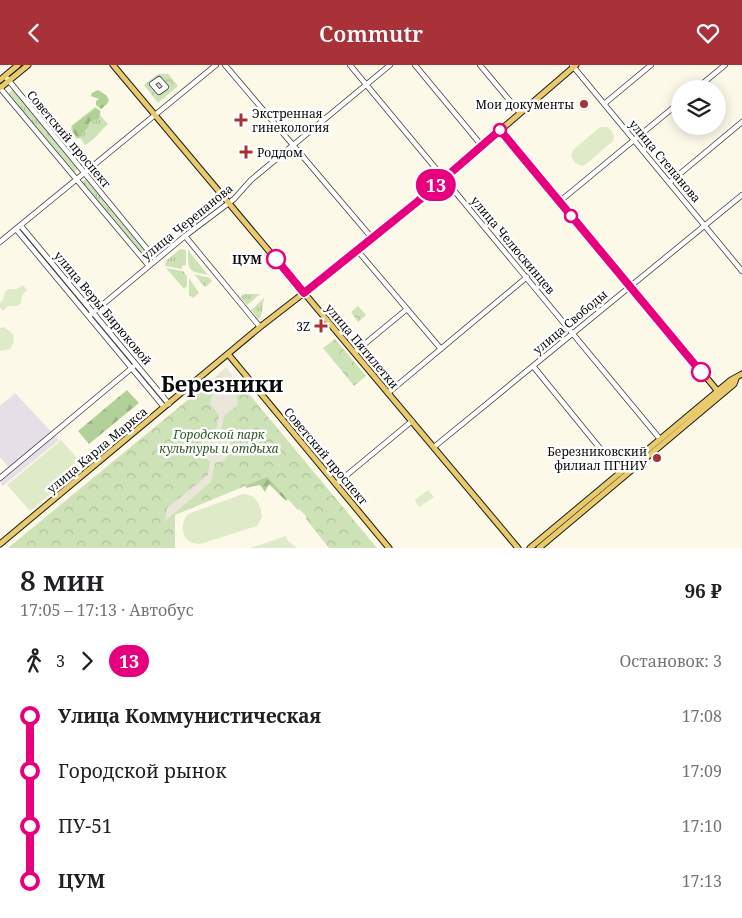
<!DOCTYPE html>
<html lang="ru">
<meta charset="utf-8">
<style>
:root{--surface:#fff;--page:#f6f6f6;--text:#202124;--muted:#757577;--accent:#a93239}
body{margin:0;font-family:"Noto Serif",serif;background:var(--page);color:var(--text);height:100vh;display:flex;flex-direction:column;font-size:19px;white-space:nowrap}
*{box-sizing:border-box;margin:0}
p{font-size:16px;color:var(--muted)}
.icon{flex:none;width:28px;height:28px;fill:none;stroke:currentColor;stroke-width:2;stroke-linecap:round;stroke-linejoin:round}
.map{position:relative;height:483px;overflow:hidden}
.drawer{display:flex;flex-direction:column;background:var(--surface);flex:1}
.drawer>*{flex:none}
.badge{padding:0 10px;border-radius:16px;font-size:18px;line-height:32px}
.tools{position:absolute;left:671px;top:15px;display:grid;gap:10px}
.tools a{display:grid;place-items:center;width:55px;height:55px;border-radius:50%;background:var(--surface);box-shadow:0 2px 12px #0003;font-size:25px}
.map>.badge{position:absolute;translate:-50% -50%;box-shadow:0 0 0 2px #fff}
.legs{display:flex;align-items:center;gap:8px;height:55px;padding:0 20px;font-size:16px}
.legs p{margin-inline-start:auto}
.head{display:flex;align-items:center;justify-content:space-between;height:85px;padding:0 20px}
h1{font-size:28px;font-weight:600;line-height:38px}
ul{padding:0 20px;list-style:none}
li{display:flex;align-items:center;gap:18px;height:55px;font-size:19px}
li i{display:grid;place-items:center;width:8px;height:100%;margin:0 6px;background:currentColor}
li i::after{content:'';width:12px;height:12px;margin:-6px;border:4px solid;border-radius:50%;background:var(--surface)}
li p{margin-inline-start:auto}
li:first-child i{background:linear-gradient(#0000 50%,currentColor 0)}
li:last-child i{background:linear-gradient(currentColor 50%,#0000 0)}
header{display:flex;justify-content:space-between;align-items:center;height:65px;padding:0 20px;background:var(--accent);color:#fff;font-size:22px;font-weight:600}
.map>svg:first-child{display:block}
.industrial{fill:#e7dfe8}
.grass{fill:url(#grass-tufts)}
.forest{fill:url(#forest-firs)}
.park{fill:url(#park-crowns)}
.pitch{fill:#dfebc8}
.plaza{fill:#eae6da}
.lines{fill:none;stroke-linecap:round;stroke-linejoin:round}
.minor-casing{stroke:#3d3d3d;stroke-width:6}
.major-casing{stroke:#1b1b1b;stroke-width:7}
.minor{stroke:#fff;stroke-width:4.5}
.major{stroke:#e9ca6d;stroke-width:5}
.line-1-casing{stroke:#fff;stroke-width:11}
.line-1{stroke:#e6007e;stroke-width:8}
.poi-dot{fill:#a93239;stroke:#fff;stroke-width:2}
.stop-1-dot{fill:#fff;stroke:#e6007e;stroke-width:2.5}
.labels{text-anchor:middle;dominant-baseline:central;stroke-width:5;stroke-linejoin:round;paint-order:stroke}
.poi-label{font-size:12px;fill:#0a0a0a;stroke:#fff;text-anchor:end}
.street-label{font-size:12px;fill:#0a0a0a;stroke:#fff}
.stop-label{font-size:12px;font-weight:bold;fill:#0a0a0a;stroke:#fff;text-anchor:end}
.park-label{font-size:12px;font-style:italic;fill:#2e5923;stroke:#fff}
.town-label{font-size:22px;font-weight:bold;fill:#0a0a0a;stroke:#fff}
</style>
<header><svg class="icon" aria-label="back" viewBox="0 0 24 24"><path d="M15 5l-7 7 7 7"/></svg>Commutr<svg class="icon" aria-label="heart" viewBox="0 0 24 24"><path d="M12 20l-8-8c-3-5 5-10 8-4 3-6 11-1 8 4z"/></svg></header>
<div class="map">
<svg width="742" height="483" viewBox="0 0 742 483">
<defs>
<pattern id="grass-tufts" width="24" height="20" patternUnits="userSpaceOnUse" patternTransform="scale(1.25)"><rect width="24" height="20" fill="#cee2b7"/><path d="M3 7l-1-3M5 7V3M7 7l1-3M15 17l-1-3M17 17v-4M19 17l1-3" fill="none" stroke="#b0c19c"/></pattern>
<pattern id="forest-firs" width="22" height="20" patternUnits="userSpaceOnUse" patternTransform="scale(1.25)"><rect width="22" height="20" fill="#b2d198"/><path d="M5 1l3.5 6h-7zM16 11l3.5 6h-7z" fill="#98b282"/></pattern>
<pattern id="park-crowns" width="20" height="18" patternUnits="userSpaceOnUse" patternTransform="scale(1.25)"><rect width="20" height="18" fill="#cee2b7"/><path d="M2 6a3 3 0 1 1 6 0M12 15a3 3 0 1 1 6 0" fill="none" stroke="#b0c19c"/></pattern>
</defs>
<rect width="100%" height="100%" fill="#fdf9e9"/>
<path class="industrial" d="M 15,328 L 59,375 L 3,421 L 0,417 L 8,402 L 0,392 L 0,341 Z"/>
<path class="grass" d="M 13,24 L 78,104 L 73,108 L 8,29 Z
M 95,42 L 101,46 L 100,50 L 108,59 C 100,66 94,76 85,80 L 80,73 L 77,74 L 72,69 L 71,61 Z
M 87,113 L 153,192 L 147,197 L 81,118 Z
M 180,184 L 186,185 L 186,200 L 182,201 L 182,204 L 165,201 L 166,196 Z
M 188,185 L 208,210 C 188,206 188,206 188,185 Z
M 166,203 L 183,206 L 187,211 L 187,221 L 184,224 Z
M 194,209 L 210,213 L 212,216 L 206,222 L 204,221 Z
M 189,213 L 199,228 L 193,233 L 189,230 Z
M 244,229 L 260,229 L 247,240 L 240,232 Z
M 264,233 L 261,252 L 258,254 L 251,245 Z"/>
<path class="forest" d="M 98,25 L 106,30 L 109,35 L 107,39 L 101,44 L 96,40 L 96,36 L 99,34 L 91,31 L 92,28 Z
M 96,43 L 100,47 L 99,54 L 90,56 L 88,62 L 79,73 L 74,69 L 72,61 Z
M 127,325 L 139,338 L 89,379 L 78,366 Z
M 254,400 L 290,432 L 286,436 L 269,419 L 265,427 L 260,420 L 246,423 L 247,410 Z"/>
<path class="park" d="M 158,9 L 168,9 L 178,21 L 158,38 L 144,20 Z
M 358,241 L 366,250 L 358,257 L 351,247 Z
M 335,274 L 366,311 L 354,321 L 323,283 Z
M 218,310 L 227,314 L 235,312 L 377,483 L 329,483 L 306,454 L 306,451 L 299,444 L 298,445 L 267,412 L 175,450 L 175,483 L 8,483 Z"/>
<path class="pitch" d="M 600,62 L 607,62 L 612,66 L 614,72 L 613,76 L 586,99 L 582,101 L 575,98 L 571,91 L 573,85 Z
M 23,220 L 27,225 L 22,230 L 21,238 L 17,241 L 8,241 L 3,246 L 0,242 L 0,238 L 3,235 L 5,227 L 8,224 L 17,224 Z
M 4,262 L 13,269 L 14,277 L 10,284 L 0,286 L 0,263 Z
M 61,375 L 84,401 L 30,446 L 7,420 Z
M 428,425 L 434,432 L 419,442 L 415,436 L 415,435 Z
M 243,429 C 256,429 261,440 262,452 L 257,461 L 200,479 C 182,479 178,461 188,449 Z
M 286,471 L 288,476 L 297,483 L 250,483 Z"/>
<path class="plaza" d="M 226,302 L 233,311 L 231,313 L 223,313 L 218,309 Z
M 220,325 L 231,327 L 237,330 L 238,340 L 224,351 L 221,367 L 229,374 L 232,382 L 231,387 L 224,396 L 215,398 L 211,417 L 165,456 L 167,443 L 208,410 L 210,397 L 202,390 L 200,380 L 206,370 L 216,366 L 219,350 L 210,339 L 211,334 L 214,326 Z"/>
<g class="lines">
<g class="minor-casing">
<path id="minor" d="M 225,0 L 372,173
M 350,0 L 660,374
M 415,0 L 482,81
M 480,0 L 520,48
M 572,0 L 742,206
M 5,11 L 156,195
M 159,14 L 166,22 L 159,27 L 152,19 Z
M 0,23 L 149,201
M 696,24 L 725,0
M 604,39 L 651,0
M 670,117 L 742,57
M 559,137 L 680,37
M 21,161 L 169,339
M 16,164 L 164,342
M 185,171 L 260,262
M 0,177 L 216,0
M 357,185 L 441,284
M 89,251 L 185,171 L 234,134 L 251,115 L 390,0
M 355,287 L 407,244
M 533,301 L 620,408
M 388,328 L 527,212
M 434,382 L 742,130
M 0,413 L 133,302
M 336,419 L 412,356"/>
</g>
<g class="major-casing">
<path id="major" d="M 113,0 L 518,483
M 0,15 L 18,0
M 0,23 L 28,0
M 500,65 L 721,330
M 228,289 L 389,483
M 0,479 L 260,262 L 331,207 L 417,137 L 576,0
M 530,483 L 731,315 L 742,309
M 539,483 L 734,319 L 736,314"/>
</g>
<use href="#minor" class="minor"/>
<use href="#major" class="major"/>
</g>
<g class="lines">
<g class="line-1-casing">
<path id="line-1" d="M 276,194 L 304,228 L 417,137 L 500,65 L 701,307"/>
</g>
<use href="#line-1" class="line-1"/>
</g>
<g class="poi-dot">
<circle cx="584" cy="39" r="5"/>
<path d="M238.5 47.5h5v5h5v5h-5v5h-5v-5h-5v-5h5z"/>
<path d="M243.5 79.5h5v5h5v5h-5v5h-5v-5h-5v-5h5z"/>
<path d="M318.5 253.5h5v5h5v5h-5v5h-5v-5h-5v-5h5z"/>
<circle cx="657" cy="393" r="5"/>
</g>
<g class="stop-1-dot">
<circle cx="500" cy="65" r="6"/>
<circle cx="571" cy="151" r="6"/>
<circle cx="276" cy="194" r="9"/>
<circle cx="701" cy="307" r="9"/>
</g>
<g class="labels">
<g class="poi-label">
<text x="574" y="39">Мои документы</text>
<text x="252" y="48" text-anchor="start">Экстренная<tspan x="252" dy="14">гинекология</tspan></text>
<text x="257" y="87" text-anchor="start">Роддом</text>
<text x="310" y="261">3Z</text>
<text x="647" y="386">Березниковский<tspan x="647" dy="14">филиал ПГНИУ</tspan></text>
</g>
<g class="street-label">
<text transform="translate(69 74) rotate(50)">Советский проспект</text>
<text transform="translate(665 96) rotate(50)">улица Степанова</text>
<text transform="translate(187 157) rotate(-39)">улица Черепанова</text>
<text transform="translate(513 180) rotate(50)">улица Челюскинцев</text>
<text transform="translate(103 243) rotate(50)">улица Веры Бирюковой</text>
<text transform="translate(570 257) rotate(-40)">улица Свободы</text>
<text transform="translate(362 281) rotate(50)">улица Пятилетки</text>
<text transform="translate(97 385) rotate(-40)">улица Карла Маркса</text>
<text transform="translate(326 391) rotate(50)">Советский проспект</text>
</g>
<g class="stop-label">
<text x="262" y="194">ЦУМ</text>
</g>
<g class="park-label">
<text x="219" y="369">Городской парк<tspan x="219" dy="14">культуры и отдыха</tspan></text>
</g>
<g class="town-label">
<text x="222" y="318">Березники</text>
</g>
</g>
</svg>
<div class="tools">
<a><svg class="icon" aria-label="layers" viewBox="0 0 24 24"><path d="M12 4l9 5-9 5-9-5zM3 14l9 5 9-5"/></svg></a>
</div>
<b class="badge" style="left:436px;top:120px;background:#e6007e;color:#fff">13</b>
</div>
<section class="drawer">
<div class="head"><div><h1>8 мин</h1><p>17:05 – 17:13 · Автобус</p></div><b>96 ₽</b></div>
<div class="legs"><svg class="icon" aria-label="walk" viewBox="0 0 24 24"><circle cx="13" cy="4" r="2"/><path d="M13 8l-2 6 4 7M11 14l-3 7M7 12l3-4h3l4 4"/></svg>3<svg class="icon" aria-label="forward" viewBox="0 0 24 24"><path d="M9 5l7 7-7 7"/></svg><b class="badge" style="background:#e6007e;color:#fff">13</b><p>Остановок: 3</p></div>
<ul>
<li><i style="color:#e6007e"></i><b>Улица Коммунистическая</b><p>17:08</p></li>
<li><i style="color:#e6007e"></i><span>Городской рынок</span><p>17:09</p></li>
<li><i style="color:#e6007e"></i><span>ПУ-51</span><p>17:10</p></li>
<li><i style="color:#e6007e"></i><b>ЦУМ</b><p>17:13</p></li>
</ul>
</section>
